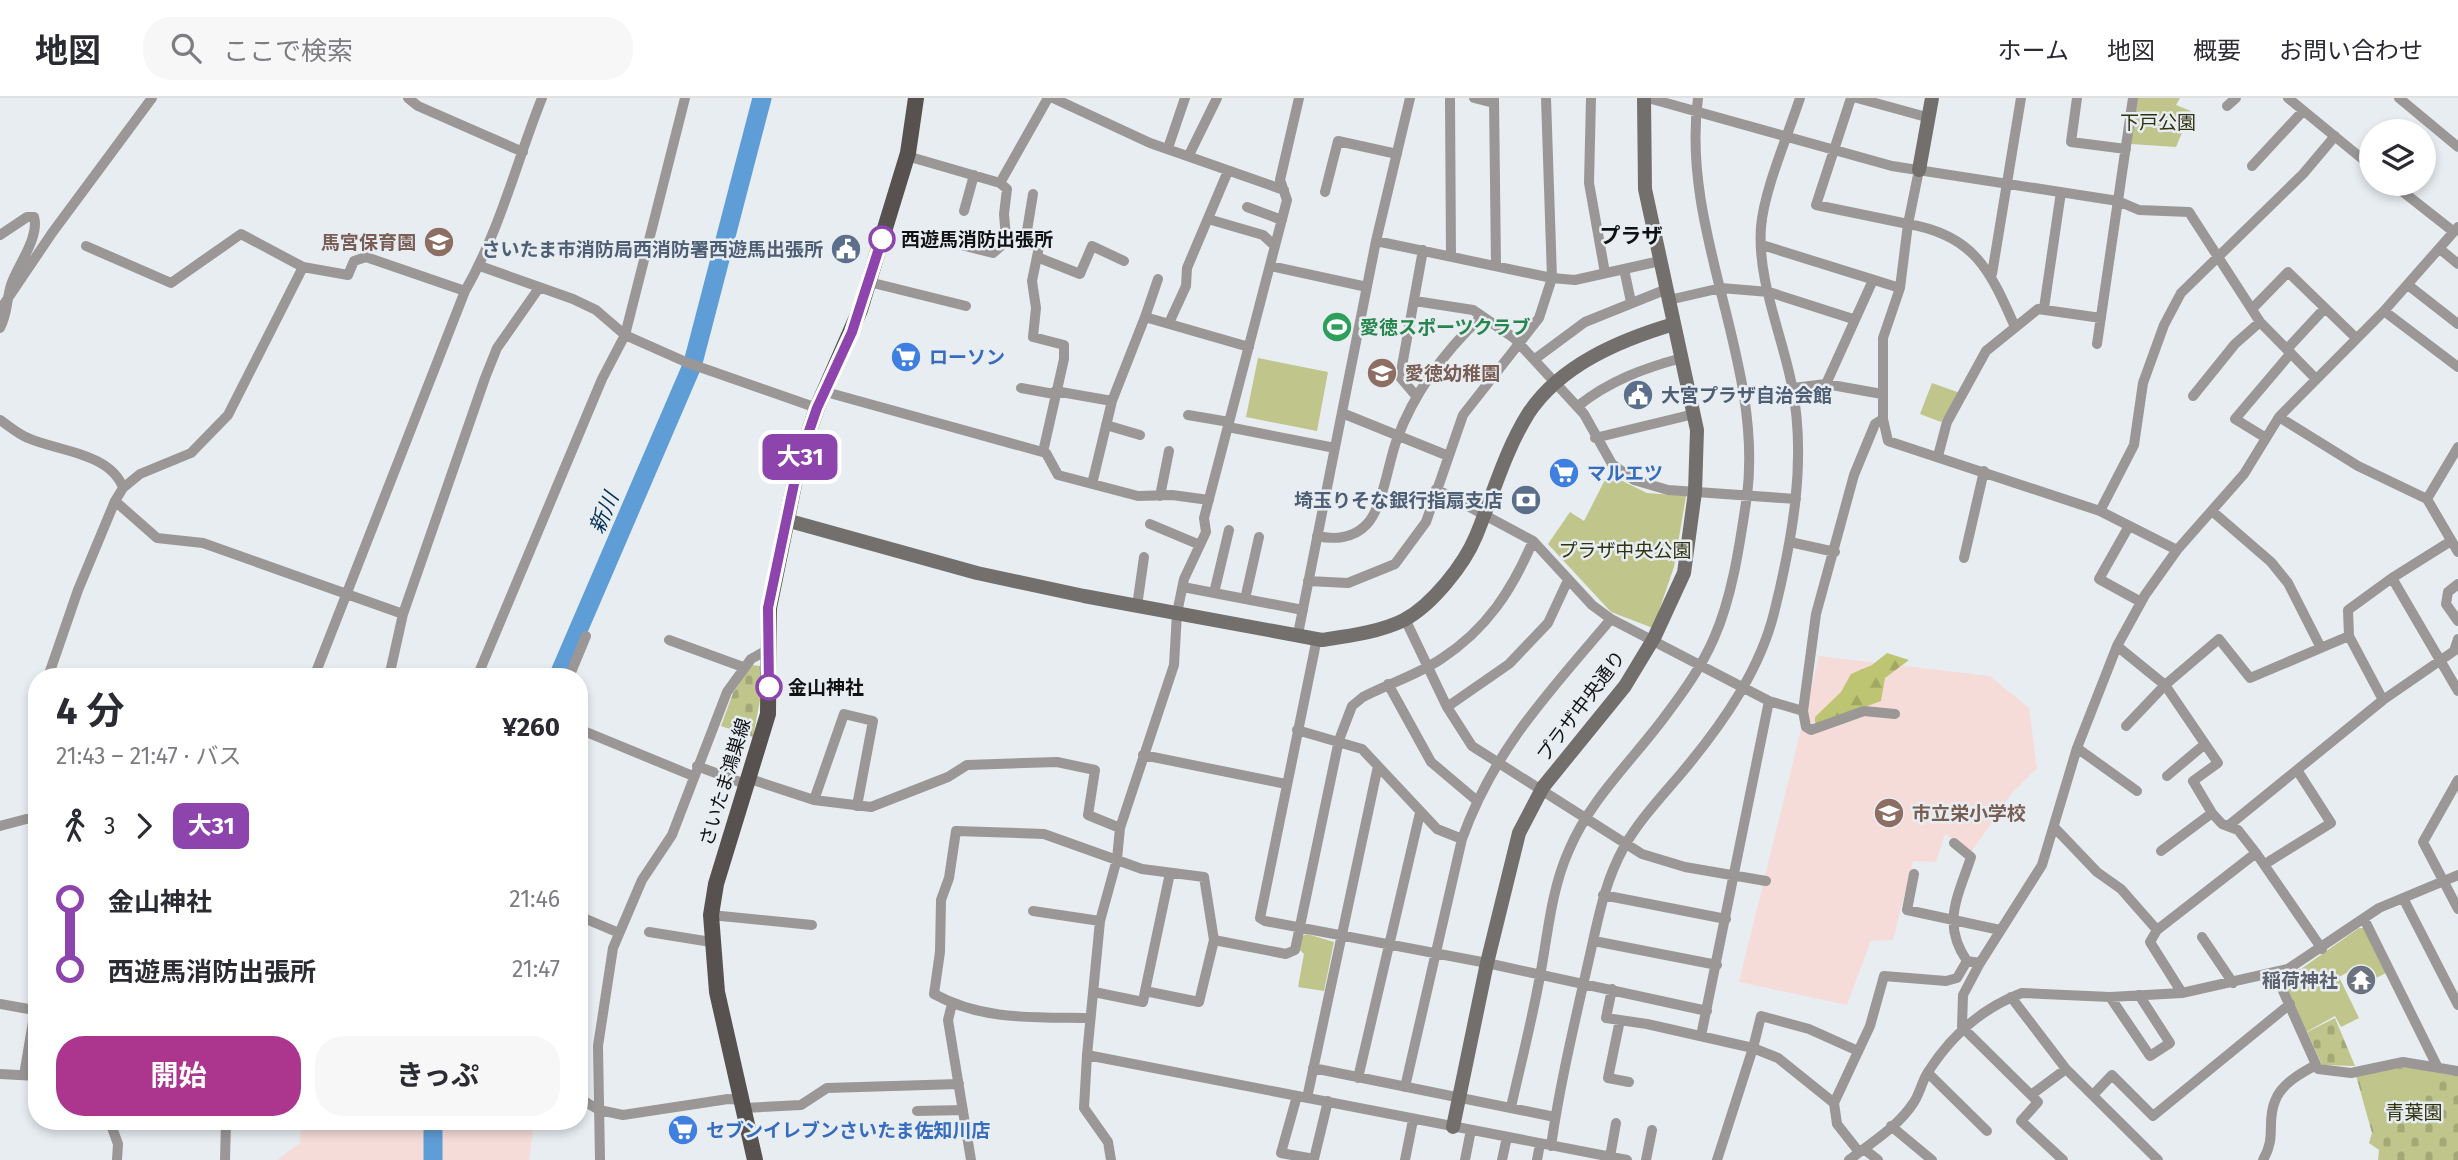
<!DOCTYPE html>
<html lang="ja">
<meta charset="utf-8">
<style>
:root{--surface:#fff;--page:#f7f7f7;--text:#2b2b33;--muted:#7c7c81;--line:#e1e1e2;--accent:#ac368e}
body{margin:0;font-family:"Fira Sans","Noto Sans JP",sans-serif;background:var(--page);color:var(--text);height:100vh;display:flex;flex-direction:column;font-size:26px;white-space:nowrap}
*{box-sizing:border-box;margin:0}
p{font-size:23px;color:var(--muted)}
.icon{flex:none;width:38px;height:38px;fill:none;stroke:currentColor;stroke-width:2;stroke-linecap:round;stroke-linejoin:round}
.map{position:relative;flex:1;overflow:hidden}
.side{position:absolute;left:28px;top:570px;width:560px;height:462px;display:flex;flex-direction:column;background:var(--surface);border-radius:28px;box-shadow:0 4px 10px #0003}
.side>*{flex:none}
.badge{padding:0 14px;border-radius:10px;font-size:24px;line-height:46px}
.buttons{position:absolute;left:2359px;top:21px;display:grid;gap:14px}
.buttons a{display:grid;place-items:center;width:77px;height:77px;border-radius:50%;background:var(--surface);box-shadow:0 4px 10px #0003;font-size:35px}
.map>.badge{position:absolute;translate:-50% -50%;box-shadow:0 0 0 4px #fff}
.legs{display:flex;align-items:center;gap:10px;height:77px;padding:0 28px;font-size:23px}
.legs p{margin-inline-start:auto}
.summary{display:flex;align-items:center;justify-content:space-between;height:119px;padding:0 28px}
h1{font-size:38px;font-weight:700;line-height:52px}
.action{display:flex;gap:14px;margin-top:auto;padding:14px 28px}
.action a{flex:1;height:80px;border-radius:28px;background:var(--accent);color:#fff;font-size:28px;font-weight:700;line-height:80px;text-align:center}
.action a+a{background:var(--page);color:var(--text)}
ul{padding:0 28px;list-style:none}
li{display:flex;align-items:center;gap:24px;height:70px;font-size:26px}
li i{display:grid;place-items:center;width:10px;height:100%;margin:0 9px;background:currentColor}
li i::after{content:'';width:18px;height:18px;margin:-9px;border:5px solid;border-radius:50%;background:var(--surface)}
li p{margin-inline-start:auto}
li:first-child i{background:linear-gradient(#0000 50%,currentColor 0)}
li:last-child i{background:linear-gradient(currentColor 50%,#0000 0)}
header{display:flex;align-items:center;gap:42px;box-sizing:border-box;height:98px;padding:0 35px;background:var(--surface);border-bottom:2px solid var(--line)}
header strong{font-size:33px}
nav{display:flex;gap:38px;margin-inline-start:auto;font-size:24px}
.search{width:490px;height:63px;background:var(--page);display:flex;align-items:center;gap:18px;box-sizing:border-box;padding:0 24px;border-radius:28px;color:var(--muted);font-size:26px}
.map>svg:first-child{display:block}
.education{fill:#f6dcd8}
.forest{fill:url(#forest-firs)}
.cemetery{fill:url(#cemetery-stones)}
.green{fill:#bfc58b}
.lines{fill:none;stroke-linecap:round;stroke-linejoin:round}
.river{stroke:#5f9dd6;stroke-width:19}
.street{stroke:#9a9796;stroke-width:10}
.secondary{stroke:#736f6d;stroke-width:14}
.primary{stroke:#575250;stroke-width:16}
.line-1-casing{stroke:#fff;stroke-width:16}
.line-1{stroke:#8e44ad;stroke-width:10}
.stop-1-dot{fill:#fff;stroke:#8e44ad;stroke-width:3.5}
.labels{text-anchor:middle;dominant-baseline:central;stroke-width:5;stroke-linejoin:round;paint-order:stroke}
.park-label{font-size:19px;fill:#30330f;stroke:#e8edf2}
.stop-label{font-size:19px;font-weight:bold;fill:#111214;stroke:#e8edf2;text-anchor:start}
.education-label{font-size:19px;font-weight:bold;fill:#785e54;stroke:#e8edf2;text-anchor:start}
.service-label{font-size:19px;font-weight:bold;fill:#4e5e75;stroke:#e8edf2;text-anchor:end}
.leisure-label{font-size:19px;font-weight:bold;fill:#27864d;stroke:#e8edf2;text-anchor:start}
.shop-label{font-size:19px;font-weight:bold;fill:#366cbe;stroke:#e8edf2;text-anchor:start}
.street-label{font-size:19px;fill:#111214;stroke:#e8edf2}
.worship-label{font-size:19px;font-weight:bold;fill:#5b616d;stroke:#e8edf2;text-anchor:end}
.neighbourhood-label{font-size:21px;font-weight:bold;fill:#111214;stroke:#e8edf2}
.water-label{font-size:21px;font-style:italic;fill:#002e53;stroke:#e8edf2}
</style>
<header>
<strong>地図</strong>
<div class="search"><svg class="icon" aria-label="search" viewBox="0 0 24 24"><circle cx="10" cy="10" r="6"/><path d="M15 15l6 6"/></svg>ここで検索</div>
<nav><a>ホーム</a><a>地図</a><a>概要</a><a>お問い合わせ</a></nav>
</header>
<div class="map">
<svg width="2458" height="1062" viewBox="0 0 2458 1062">
<defs>
<pattern id="forest-firs" width="22" height="20" patternUnits="userSpaceOnUse" patternTransform="scale(1.75)"><rect width="22" height="20" fill="#bdc572"/><path d="M5 1l3.5 6h-7zM16 11l3.5 6h-7z" fill="#a1a862"/></pattern>
<pattern id="cemetery-stones" width="16" height="16" patternUnits="userSpaceOnUse" patternTransform="scale(1.75)"><rect width="16" height="16" fill="#bfc58b"/><path d="M2 7V4a2 2 0 0 1 4 0v3zM10 15v-3a2 2 0 0 1 4 0v3z" fill="#a3a877"/></pattern>
</defs>
<rect width="100%" height="100%" fill="#e8edf2"/>
<path class="education" d="M 1819,558 L 1990,578 L 2029,610 L 2037,670 L 2012,695 L 1972,753 L 1945,736 L 1936,764 L 1913,763 L 1893,842 L 1871,843 L 1847,907 L 1739,884 Z
M 301,1024 L 534,1024 L 529,1062 L 277,1062 L 300,1045 Z"/>
<path class="forest" d="M 1887,555 L 1909,562 L 1885,580 L 1881,603 L 1818,626 L 1815,624 L 1815,619 L 1841,594 L 1851,576 L 1872,567 Z"/>
<path class="cemetery" d="M 752,567 L 760,568 L 760,602 L 753,639 L 721,628 L 733,595 Z
M 2335,920 L 2355,968 L 2322,967 L 2307,934 Z
M 2402,967 L 2458,975 L 2458,1062 L 2378,1062 L 2379,1052 L 2369,1045 L 2372,1035 L 2355,974 Z"/>
<path class="green" d="M 2136,0 L 2180,0 L 2176,7 L 2191,13 L 2176,49 L 2131,46 Z
M 1258,260 L 1328,274 L 1317,333 L 1246,319 Z
M 1932,285 L 1960,295 L 1941,324 L 1920,316 Z
M 1608,376 L 1647,395 L 1686,398 L 1674,469 L 1653,530 L 1611,514 L 1548,446 L 1570,414 L 1584,423 Z
M 2359,830 L 2364,830 L 2386,875 L 2366,885 L 2357,869 L 2339,879 L 2359,920 L 2341,929 L 2335,918 L 2306,934 L 2280,875 L 2301,871 Z
M 1307,836 L 1334,844 L 1324,893 L 1298,889 L 1304,856 L 1300,852 L 1302,838 Z
M 2413,969 L 2446,976 L 2375,1039 L 2358,978 Z"/>
<g class="lines">
<path class="river" d="M 694,261 L 762,0
M 558,579 L 691,270
M 433,1024 L 433,1062"/>
<path class="street" d="M 408,0 L 418,8 L 523,54
M 1053,0 L 1150,45 L 1284,92
M 1299,0 L 1280,82 L 1287,102 L 1204,420 L 1206,434 L 1184,481 L 1177,515 L 1174,567 L 1120,730 L 1117,761 L 1100,823 L 1087,957 L 1627,1062
M 1450,0 L 1451,158
M 1474,0 L 1494,5
M 1494,0 L 1496,168
M 1591,0 L 1589,85 L 1605,175
M 1648,0 L 1892,68 L 2118,103 L 2139,112 L 2189,114 L 2260,224 L 2315,280
M 1851,0 L 1816,107 L 1908,126 L 1900,190 L 1883,240 L 1883,321 L 1888,343 L 2100,413 L 2177,452
M 1857,0 L 1930,20
M 2077,0 L 2071,44 L 2126,51
M 2288,0 L 2371,68
M 2399,0 L 2458,49
M 2227,8 L 2236,0
M 1168,50 L 1185,0
M 1189,57 L 1217,0
M 907,58 L 1000,85 L 1048,0
M 2252,68 L 2303,13
M 1919,72 L 1908,126 C 1974,137 1990,172 2015,229
M 1000,85 L 1007,91 L 1004,116 L 1006,140 L 1039,149 L 1032,183 L 1036,210 L 1033,239 L 1064,247 L 1064,261 L 1043,354
M 2393,86 L 2454,134
M 1325,94 L 1338,43 L 1397,56
M 1247,109 L 1282,122
M 964,113 L 974,77
M 1208,121 L 1263,137 L 1275,148
M 0,137 L 27,119 L 34,119 C 40,139 17,168 11,187 C 6,203 8,215 0,230
M 1376,143 L 1552,180 L 1575,182 L 1660,163
M 1025,145 L 1033,96
M 961,147 L 993,155 L 1009,141
M 1762,147 L 1900,190
M 86,148 L 171,185 L 241,136 L 303,169
M 2440,151 L 2458,166
M 1037,159 L 1080,176 L 1092,148 L 1124,163
M 480,168 L 573,201 L 596,212 L 625,237 L 688,265 L 817,310
M 1270,168 L 1367,189
M 1624,171 L 1631,204
M 1992,176 L 2021,0
M 869,184 L 966,208
M 2408,187 L 2458,226
M 1669,202 L 1721,190 L 1769,194 L 1853,221
M 1415,203 L 1473,212 L 1514,240 L 1584,316 L 1612,366 L 1634,382 L 1668,392 L 1796,401
M 2044,210 L 2061,94
M 2252,211 L 2288,174 L 2356,240
M 0,212 L 52,135 L 152,0
M 2384,213 L 2458,269
M 1145,219 L 1158,181
M 1169,225 L 1186,188 L 1187,170 L 1228,73
M 2097,246 L 2133,0
M 2287,251 L 2325,210
M 1535,261 L 1585,224 L 1667,191
M 1826,286 L 1873,182
M 1021,290 L 1054,296
M 1793,290 L 1826,286 L 1882,296
M 1055,293 L 1112,303
M 826,294 L 1046,355 L 1058,377 L 1138,398 L 1172,397 L 1209,402
M 2193,298 L 2235,246 L 2260,224
M 1417,299 L 1400,279 L 1423,152
M 1578,308 C 1609,283 1644,270 1682,260
M 1342,315 L 1446,357
M 1188,317 L 1229,324
M 2279,319 L 2358,368 L 2427,401 L 2458,349
M 1883,321 L 1875,326 L 1854,377 L 1816,516 L 1803,613 L 1806,629 L 1811,632 L 1864,613 L 1895,616
M 0,322 C 9,328 18,336 28,340 C 57,353 111,355 123,390
M 1106,327 L 1140,337
M 1228,329 L 1335,350
M 1595,340 L 1694,316
M 2266,340 L 2235,321 L 2291,255
M 1938,358 L 1947,324 L 1986,253 L 2038,211 L 2101,220
M 1092,386 L 1112,303 L 1145,219 L 1249,249
M 1436,391 L 1533,443 L 1592,507 L 1611,521 L 1769,603 L 1803,613
M 1160,398 L 1169,353
M 2427,401 L 2458,454
M 115,403 L 123,390 L 140,376 L 191,355 L 228,317 L 303,169 L 348,177 L 354,163 L 366,159 L 465,193
M 2100,413 L 2134,347 L 2143,285 L 2164,227 L 2181,195 L 2303,76 L 2335,38
M 2212,413 L 2271,464 L 2288,485 L 2320,548
M 1150,426 L 1200,447
M 2129,428 L 2099,481 L 2141,504
M 1317,438 C 1335,442 1354,440 1367,426 C 1383,409 1388,365 1397,341 C 1415,292 1445,253 1482,218
M 1790,444 L 1835,454
M 1964,460 L 1984,373
M 2392,480 L 2458,593
M 1308,483 L 1348,485 L 1395,466 L 1426,424 L 1463,317 L 1539,220 L 1552,180 L 1546,0
M 2458,486 L 2448,494 L 2446,506 L 2458,523
M 1183,489 L 1303,512
M 1214,495 L 1229,432
M 1245,501 L 1259,439
M 1137,508 L 1144,459
M 1405,521 L 1447,609 L 1472,648 L 1642,756 L 1685,769 L 1766,783
M 1298,536 L 1376,143 L 1410,0
M 2349,538 L 2348,512 L 2392,480 L 2451,443
M 1317,540 L 1260,820 L 1265,823 L 1487,865 L 1707,913
M 669,542 L 743,569
M 2117,548 L 2165,587 L 2218,665 L 2193,683 L 2212,715 L 2222,726 L 2238,732 L 2256,755 L 2322,851
M 48,579 L 78,492 L 115,403 L 157,440 L 203,445 L 403,516
M 314,579 L 465,193 C 500,132 516,65 542,0
M 389,579 L 403,516 L 485,280 L 497,250 L 539,190
M 477,579 L 602,281 L 625,237 L 685,0
M 569,579 L 586,538
M 1388,586 L 1431,664 L 1476,702
M 1447,609 L 1509,566 L 1548,525 L 1568,482
M 2126,628 L 2165,587 L 2219,541 L 2250,580 L 2349,538 L 2383,602
M 579,631 L 693,678
M 1297,632 L 1362,651 L 1437,731 L 1462,741
M 2077,650 L 2137,693
M 1143,657 L 1286,686
M 697,668 L 748,687
M 2167,678 L 2205,646
M 750,681 L 814,702 L 871,709 L 948,679 L 967,667 L 1057,664 L 1095,672 L 1088,717 L 1120,730
M 2458,682 L 2423,744 L 2458,811
M 814,702 L 844,616 L 873,623 L 857,708
M 34,719 L 37,662
M 0,728 L 34,719
M 2228,728 L 2383,602 L 2454,553 L 2458,541
M 2054,729 L 2097,774 L 2121,791 L 2157,832 L 2150,844 L 2182,895
M 1954,745 L 1971,759 C 1958,799 1941,825 1967,863
M 2161,753 L 2212,715
M 2265,766 L 2331,725 L 2297,672
M 1170,775 L 1145,893 L 1199,904 L 1214,842
M 1914,776 L 1907,812 L 2000,832
M 1603,797 L 1726,821
M 2403,800 L 2458,907
M 1033,813 L 1100,823
M 711,817 L 812,827
M 579,818 L 619,835
M 2364,821 L 2437,968
M 2157,832 L 2256,755
M 649,834 L 711,844
M 2202,839 L 2233,885
M 1594,843 L 1717,867
M 1980,865 L 1963,897 L 1962,929 L 2038,1004 L 2021,1023 L 2063,1062
M 2275,875 L 2318,971 L 2351,975 L 2403,964 L 2458,973
M 1612,891 L 1606,920 L 1647,926 L 1753,950 L 1717,1062
M 1094,894 L 1143,904 L 1145,893
M 2011,899 L 2066,971 L 2158,1062
M 2110,899 L 2150,958 L 2170,945 L 2139,897
M 0,906 L 34,912
M 952,906 L 948,922 L 971,1062
M 1089,920 C 1035,919 983,923 934,896 L 940,854 L 941,802 L 949,780 L 956,733 L 1044,736 L 1142,771 L 1204,779 L 1214,842 L 1286,856 L 1295,852 L 1339,642 L 1352,608 L 1363,599 C 1388,586 1417,577 1441,561 C 1487,531 1512,492 1533,443
M 1620,922 L 1608,980 L 1629,984
M 1701,938 L 1769,603
M 1087,957 L 1084,1010 L 1108,1044 L 1111,1062
M 1313,970 L 1555,1019
M 1928,975 L 1987,1033
M 0,976 L 37,978
M 24,977 L 37,900
M 1358,980 L 1420,715
M 1405,989 L 1462,741 C 1494,651 1550,593 1611,521
M 2031,997 L 2066,971
M 2093,997 L 2112,977 L 2153,1018 L 2290,906
M 1297,998 L 1281,1055 L 1314,1061 L 1328,1003
M 579,1000 L 599,1012 L 623,1017 L 728,1001 L 743,1002
M 1307,1000 L 1378,668
M 1834,1005 L 1778,960 L 1753,950 L 1761,918 L 1809,931 L 1858,953
M 1511,1009 C 1521,965 1532,922 1540,878 C 1548,836 1551,792 1569,752 C 1591,700 1633,662 1666,617 C 1684,593 1702,568 1714,540 C 1733,497 1740,444 1747,398 C 1764,263 1680,135 1698,0
M 744,1010 L 801,1007 L 827,990 L 959,986
M 917,1013 L 963,1012
M 110,1024 L 118,1046 L 117,1062
M 1891,1028 L 1932,1062
M 1551,1048 C 1560,985 1575,923 1589,861 C 1598,822 1604,785 1624,749 C 1641,719 1667,693 1689,666 C 1725,622 1760,571 1774,515 C 1792,443 1807,363 1792,288 C 1782,236 1757,182 1761,129 C 1764,92 1788,37 1800,0
M 1864,1051 L 1878,1062
M 1859,1054 L 1837,1026 L 1834,1005 L 1870,928 L 1884,878 L 1946,883 L 1957,880 L 1967,863 L 1980,865 L 2042,767 L 2077,650 L 2117,548 L 2145,497 L 2177,452 L 2244,376 L 2279,319 L 2384,213 L 2458,129
M 1610,1059 L 1616,1025
M 225,1062 L 226,1024
M 600,1062 L 598,948 L 613,850 L 642,782 L 672,737 L 727,594 L 751,561 L 767,552
M 1405,1062 L 1413,1022
M 1465,1062 L 1471,1032
M 1502,1062 L 1507,1039
M 1537,1062 L 1540,1046
M 1646,1062 L 1652,1032
M 1849,1062 C 1871,1045 1899,1028 1914,1004 C 1920,995 1922,983 1928,974 C 1951,938 1982,910 2022,895 L 2110,899 L 2182,895 L 2288,871 L 2379,810 L 2458,777
M 2263,1062 C 2277,1038 2266,1025 2275,1003 C 2281,986 2301,975 2316,967"/>
<path class="secondary" d="M 1919,72 L 1932,0
M 786,422 L 977,475 L 1084,498 L 1322,542 C 1349,538 1380,534 1404,522 C 1432,507 1464,467 1476,438 C 1493,397 1504,355 1528,316 C 1560,267 1620,242 1674,226
M 1453,1029 L 1487,865 L 1519,735 L 1543,689 L 1625,588 L 1654,540 L 1684,475 L 1695,394 L 1697,332 L 1645,91 L 1644,0"/>
<path class="primary" d="M 755,1062 L 717,894 L 711,817 L 716,786 L 768,616 L 769,510 L 799,362 L 817,310 L 860,212 L 908,55 L 916,0"/>
</g>
<g class="lines">
<g class="line-1-casing">
<path id="line-1" d="M 769,589 L 768,510 L 799,362 L 817,310 L 852,234 L 882,141"/>
</g>
<use href="#line-1" class="line-1"/>
</g>
<defs>
<g id="school-disc" transform="scale(1.575)"><circle r="9.5" fill="#8d6e63" stroke="#e8edf2"/><path d="M0-5L7-2L0 1L-7-2ZM-4 1L0 2.5L4 1V4Q0 6-4 4Z" fill="#fff"/></g>
<g id="civic-disc" transform="scale(1.575)"><circle r="9.5" fill="#5c6f8a" stroke="#e8edf2"/><path d="M-.6-6.5H3V-4.5H.6V-3L4-1V1h2V6H-6V1h2V-1L-.6-3ZM-1.2 2.5V6h2.4V2.5Z" fill="#fff"/></g>
<g id="stadium-disc" transform="scale(1.575)"><circle r="9.5" fill="#2e9e5b" stroke="#e8edf2"/><path d="M0-5a6.5 5 0 1 0 0 10a6.5 5 0 1 0 0-10ZM-3.5-1.8h7v3.6h-7Z" fill="#fff"/></g>
<g id="supermarket-disc" transform="scale(1.575)"><circle r="9.5" fill="#3f7fe0" stroke="#e8edf2"/><path d="M-6-5.5h2.5l.6 2H6L4.5 2H-2.5L-4.4-4H-6ZM-1.5 3.2a1.3 1.3 0 1 0 .1 0ZM3 3.2a1.3 1.3 0 1 0 .1 0Z" fill="#fff"/></g>
<g id="bank-disc" transform="scale(1.575)"><circle r="9.5" fill="#5c6f8a" stroke="#e8edf2"/><path d="M-6-4H6V4H-6ZM0-2.3a2.3 2.3 0 1 0 0 4.6a2.3 2.3 0 1 0 0-4.6Z" fill="#fff"/></g>
<g id="temple-disc" transform="scale(1.575)"><circle r="9.5" fill="#6b7280" stroke="#e8edf2"/><path d="M0-6L5-2H3V0L6.5 2.5H4V6H1.5V3h-3V6H-4V2.5H-6.5L-3 0V-2H-5Z" fill="#fff"/></g>
</defs>
<g fill-rule="evenodd">
<use href="#school-disc" x="439" y="144"/>
<use href="#civic-disc" x="846" y="151"/>
<use href="#stadium-disc" x="1337" y="229"/>
<use href="#supermarket-disc" x="906" y="259"/>
<use href="#school-disc" x="1382" y="275"/>
<use href="#civic-disc" x="1638" y="297"/>
<use href="#supermarket-disc" x="1564" y="375"/>
<use href="#bank-disc" x="1526" y="402"/>
<use href="#school-disc" x="1889" y="715"/>
<use href="#temple-disc" x="2361" y="882"/>
<use href="#supermarket-disc" x="683" y="1032"/>
</g>
<g class="stop-1-dot">
<circle cx="882" cy="141" r="12"/>
<circle cx="769" cy="589" r="12"/>
</g>
<g class="labels">
<g class="park-label">
<text x="2158" y="24">下戸公園</text>
<text x="1625" y="452">プラザ中央公園</text>
<text x="2414" y="1014">青葉園</text>
</g>
<g class="stop-label">
<text x="901" y="141">西遊馬消防出張所</text>
<text x="788" y="589">金山神社</text>
</g>
<g class="education-label">
<text x="416" y="144" text-anchor="end">馬宮保育園</text>
<text x="1405" y="275">愛徳幼稚園</text>
<text x="1912" y="715">市立栄小学校</text>
</g>
<g class="service-label">
<text x="823" y="151">さいたま市消防局西消防署西遊馬出張所</text>
<text x="1661" y="297" text-anchor="start">大宮プラザ自治会館</text>
<text x="1503" y="402">埼玉りそな銀行指扇支店</text>
</g>
<g class="leisure-label">
<text x="1360" y="229">愛徳スポーツクラブ</text>
</g>
<g class="shop-label">
<text x="929" y="259">ローソン</text>
<text x="1587" y="375">マルエツ</text>
<text x="706" y="1032">セブンイレブンさいたま佐知川店</text>
</g>
<g class="street-label">
<text transform="translate(1581 608) rotate(-53)">プラザ中央通り</text>
<text transform="translate(725 684) rotate(-73)">さいたま鴻巣線</text>
</g>
<g class="worship-label">
<text x="2338" y="882">稲荷神社</text>
</g>
<g class="neighbourhood-label">
<text x="1631" y="138">プラザ</text>
</g>
<g class="water-label">
<text transform="translate(604 415) rotate(-67)">新川</text>
</g>
</g>
</svg>
<div class="buttons">
<a><svg class="icon" aria-label="layers" viewBox="0 0 24 24"><path d="M12 4l9 5-9 5-9-5zM3 14l9 5 9-5"/></svg></a>
</div>
<b class="badge" style="left:800px;top:359px;background:#8e44ad;color:#fff">大31</b>
<section class="side">
<div class="summary"><div><h1>4 分</h1><p>21:43 – 21:47 · バス</p></div><b>¥260</b></div>
<div class="legs"><svg class="icon" aria-label="walk" viewBox="0 0 24 24"><circle cx="13" cy="4" r="2"/><path d="M13 8l-2 6 4 7M11 14l-3 7M7 12l3-4h3l4 4"/></svg>3<svg class="icon" aria-label="forward" viewBox="0 0 24 24"><path d="M9 5l7 7-7 7"/></svg><b class="badge" style="background:#8e44ad;color:#fff">大31</b></div>
<ul>
<li><i style="color:#8e44ad"></i><b>金山神社</b><p>21:46</p></li>
<li><i style="color:#8e44ad"></i><b>西遊馬消防出張所</b><p>21:47</p></li>
</ul>
<div class="action"><a>開始</a><a>きっぷ</a></div>
</section>
</div>
